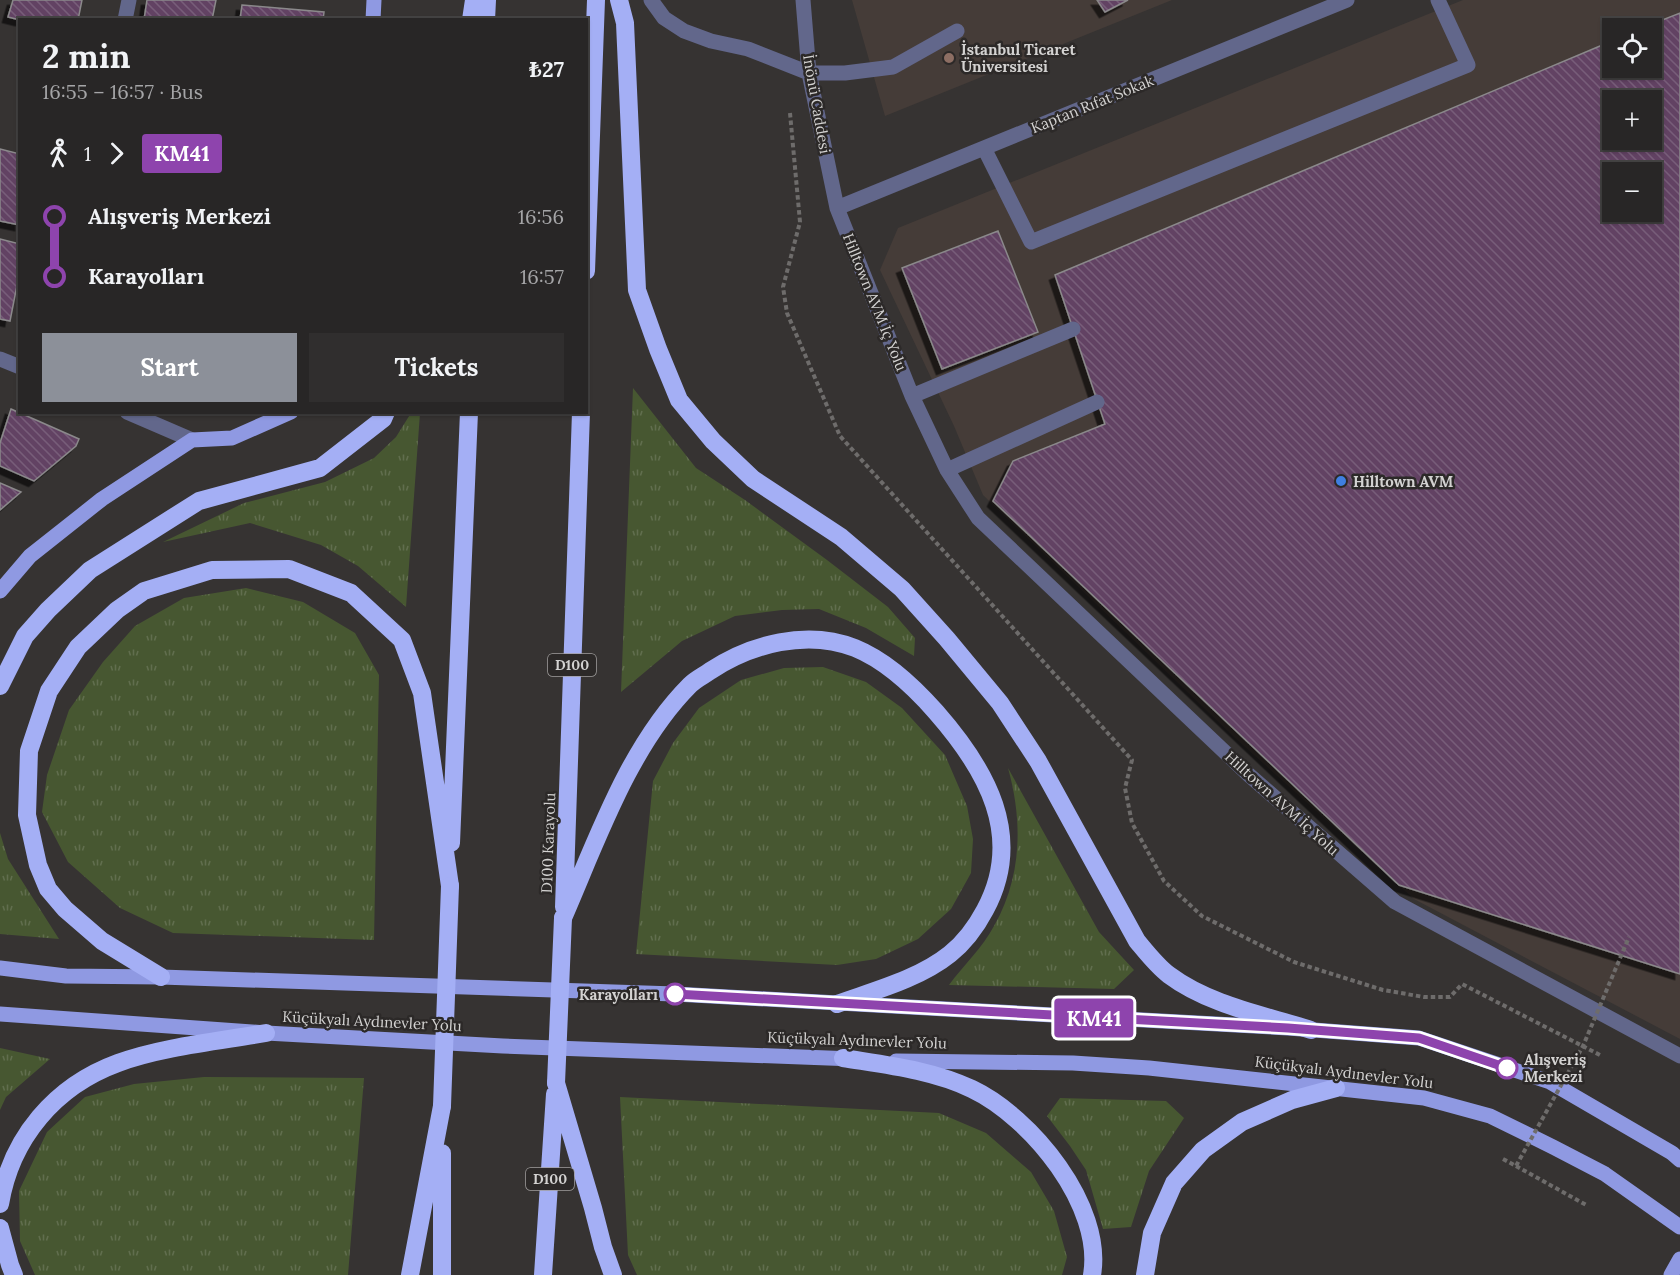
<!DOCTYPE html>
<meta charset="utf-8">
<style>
:root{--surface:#282626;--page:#302e2e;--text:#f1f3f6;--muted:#a5a5a7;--line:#444343;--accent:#8c9099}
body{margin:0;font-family:Lora,serif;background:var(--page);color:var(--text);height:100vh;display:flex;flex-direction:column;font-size:22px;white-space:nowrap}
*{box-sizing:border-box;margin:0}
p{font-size:20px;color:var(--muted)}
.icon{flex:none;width:33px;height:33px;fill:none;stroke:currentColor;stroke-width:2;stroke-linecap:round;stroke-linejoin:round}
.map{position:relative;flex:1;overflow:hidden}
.panel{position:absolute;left:18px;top:18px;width:570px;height:396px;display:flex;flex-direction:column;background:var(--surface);border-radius:0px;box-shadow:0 2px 4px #0004,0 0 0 2px var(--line)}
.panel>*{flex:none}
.badge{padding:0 12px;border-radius:4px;font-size:21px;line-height:39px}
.fabs{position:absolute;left:1602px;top:18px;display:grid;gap:12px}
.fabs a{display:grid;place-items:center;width:60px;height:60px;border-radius:0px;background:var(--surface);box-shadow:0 2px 4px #0004,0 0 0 2px var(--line);font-size:30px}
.map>.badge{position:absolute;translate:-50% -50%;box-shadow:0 0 0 3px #fff}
.legs{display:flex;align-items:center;gap:9px;height:66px;padding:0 24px;font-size:20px}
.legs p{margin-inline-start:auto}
.headline{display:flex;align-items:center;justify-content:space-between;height:102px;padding:0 24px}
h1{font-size:33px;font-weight:700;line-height:45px}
.primary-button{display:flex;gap:12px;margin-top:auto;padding:12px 24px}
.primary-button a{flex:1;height:69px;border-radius:0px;background:var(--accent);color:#fff;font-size:24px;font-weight:700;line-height:69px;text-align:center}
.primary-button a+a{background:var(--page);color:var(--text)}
ul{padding:0 24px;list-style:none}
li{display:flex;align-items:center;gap:21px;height:60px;font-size:22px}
li i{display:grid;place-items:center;width:9px;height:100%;margin:0 8px;background:currentColor}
li i::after{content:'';width:15px;height:15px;margin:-8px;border:4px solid;border-radius:50%;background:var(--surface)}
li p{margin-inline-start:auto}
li:first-child i{background:linear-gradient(#0000 50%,currentColor 0)}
li:last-child i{background:linear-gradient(currentColor 50%,#0000 0)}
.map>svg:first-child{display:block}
.built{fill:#453c38;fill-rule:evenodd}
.grass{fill:url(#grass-tufts)}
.building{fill:url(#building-back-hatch);stroke:#8b898b;stroke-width:1.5;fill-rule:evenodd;filter:url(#shadow)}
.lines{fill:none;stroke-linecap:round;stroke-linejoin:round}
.path{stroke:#6e6c6b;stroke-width:4;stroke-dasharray:4.5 3;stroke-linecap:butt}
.minor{stroke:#62678b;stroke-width:15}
.major{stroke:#8f99e2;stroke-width:15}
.highway{stroke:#a4aff5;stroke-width:18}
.path-bridge{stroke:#6e6c6b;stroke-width:4;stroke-dasharray:4.5 3;stroke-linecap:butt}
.highway-bridge{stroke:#a4aff5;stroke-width:18}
.line-1-casing{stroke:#fff;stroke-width:14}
.line-1{stroke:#8e44ad;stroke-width:9}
.education-dot{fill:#8d6e63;stroke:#2c2928;stroke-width:2}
.shop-dot{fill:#3f7fe0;stroke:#2c2928;stroke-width:2}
.stop-1-dot{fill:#fff;stroke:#8e44ad;stroke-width:3}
.labels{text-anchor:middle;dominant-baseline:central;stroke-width:5;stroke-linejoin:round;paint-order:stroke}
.shield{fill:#2c2928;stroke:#a19f9e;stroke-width:1.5}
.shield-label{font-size:14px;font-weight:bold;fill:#d3d2d1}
.poi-label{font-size:15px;font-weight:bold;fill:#d3d2d1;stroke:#2c2928;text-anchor:start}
.street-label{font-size:15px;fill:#d3d2d1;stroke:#2c2928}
.stop-label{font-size:15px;font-weight:bold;fill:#d3d2d1;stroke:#2c2928;text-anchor:end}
</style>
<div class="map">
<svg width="1680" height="1275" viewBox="0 0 1680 1275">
<defs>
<pattern id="grass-tufts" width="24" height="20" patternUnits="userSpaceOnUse" patternTransform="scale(1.5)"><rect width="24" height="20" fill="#475731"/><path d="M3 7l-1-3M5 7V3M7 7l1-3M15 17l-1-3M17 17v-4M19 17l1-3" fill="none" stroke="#616e4e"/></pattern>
<pattern id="building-back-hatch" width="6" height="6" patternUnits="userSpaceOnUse" patternTransform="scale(1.5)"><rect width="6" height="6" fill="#624364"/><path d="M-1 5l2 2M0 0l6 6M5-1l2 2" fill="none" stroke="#785d79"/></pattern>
<filter id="shadow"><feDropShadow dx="-5.5" dy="5.5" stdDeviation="0" flood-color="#0009"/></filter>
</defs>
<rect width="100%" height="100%" fill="#363332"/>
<path class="built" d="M 852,0 L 1172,0 L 885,116 Z
M 1463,0 L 1680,0 L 1680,1039 L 1414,899 L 1234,737 L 983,495 L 954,426 L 880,270 L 898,228 ZM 1612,28 L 1652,28 L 1652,68 L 1612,68 ZM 1612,100 L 1652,100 L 1652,140 L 1612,140 ZM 1612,172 L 1652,172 L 1652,212 L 1612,212 Z"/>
<path class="grass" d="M 633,388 L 696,468 L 745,500 L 827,560 L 888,607 L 915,638 L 914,656 L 866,628 L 819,609 L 782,610 L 735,616 L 682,641 L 621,692 Z
M 411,413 L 420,413 L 406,607 L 358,566 L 321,545 L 250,523 L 163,542 L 244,503 L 325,482 L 374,458 L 396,437 Z
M 246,588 L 303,602 L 355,633 L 379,675 L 374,940 L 173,933 L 120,908 L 68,862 L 42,812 L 47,775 L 69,710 L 103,662 L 135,626 L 184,598 Z
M 823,667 L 866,682 L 902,708 L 945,755 L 967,806 L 973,839 L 971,873 L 951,909 L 918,939 L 876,959 L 837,965 L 636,954 L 653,781 L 673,743 L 699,708 L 741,680 L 784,668 Z
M 1008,768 L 1099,932 L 1134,970 L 1114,989 L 949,985 C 963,966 983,947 994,926 C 1022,877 1023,821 1008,768 Z
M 0,833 L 8,859 L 59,939 L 0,934 Z
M 0,1048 L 50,1059 L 6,1097 L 0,1110 Z
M 204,1077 L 364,1078 L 348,1275 L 35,1275 L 20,1241 L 19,1191 L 47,1132 L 85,1097 L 134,1084 Z
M 620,1097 L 939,1113 L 986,1133 L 1031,1172 L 1054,1211 L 1067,1257 L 1062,1275 L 637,1275 L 628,1255 Z
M 1060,1098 L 1166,1101 L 1184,1118 L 1149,1171 L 1131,1227 L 1103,1229 L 1086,1170 L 1070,1146 L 1047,1116 Z"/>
<path class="building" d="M 13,0 L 82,0 L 78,20 L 20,20 L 8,17 Z
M 147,0 L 216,0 L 212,20 L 144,20 Z
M 1097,0 L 1128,0 L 1105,12 Z
M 242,5 L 324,12 L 323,20 L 240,20 Z
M 1680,13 L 1680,974 L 1399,885 L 993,501 L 1013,461 L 1105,424 L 1055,275 L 1612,41 L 1612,68 L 1652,68 L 1652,28 L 1642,28 ZM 1612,100 L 1652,100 L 1652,140 L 1612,140 ZM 1612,172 L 1652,172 L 1652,212 L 1612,212 Z
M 0,149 L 20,154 L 20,225 L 0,221 Z
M 998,231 L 1038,332 L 942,369 L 902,268 Z
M 0,239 L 20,244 L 20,270 L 10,321 L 0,319 Z
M 11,409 L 79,439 L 76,446 L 34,481 L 0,466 L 0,443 Z
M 0,483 L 21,492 L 0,510 Z"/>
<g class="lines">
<path class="path" d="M 790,113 L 800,222 L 783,287 L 787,313 L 840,436 L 1132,760 L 1125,788 L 1132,823 L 1164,881 L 1202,916 L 1294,962 L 1383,990 L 1424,997 L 1450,997 L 1462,984 L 1600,1055
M 1516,1166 L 1588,1206"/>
<path class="minor" d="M 651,0 L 664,18 L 684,31 L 711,41 L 748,49 L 809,73 L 845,73 L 893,67 L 957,31
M 803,0 L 809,73 L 837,208 L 912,396 L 947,470 L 978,518 L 1249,775 L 1395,902 L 1680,1056
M 125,20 L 129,0
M 984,148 L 1031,242 L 1468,65 L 1438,0
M 837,208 L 1347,0
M 0,359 L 20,367
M 912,396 L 1073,329
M 127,412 L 192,440
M 947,470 L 1097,402"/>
<path class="major" d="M 373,20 L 374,0
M 0,591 L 30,556 L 102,499 L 192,440 L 232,438 L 291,412
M 0,968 L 66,976 L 161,977 L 675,994 L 1288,1028 L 1419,1038 L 1550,1082 L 1672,1153 L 1680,1160
M 0,1014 L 266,1033 L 503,1046 L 854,1059
M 896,1061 L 1073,1063 L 1149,1068 L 1424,1098 L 1490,1116 L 1553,1147 L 1605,1174 L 1680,1227
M 1671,1275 L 1680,1259"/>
<path class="highway" d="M 619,0 L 625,23 L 637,290 L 658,349 L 679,400 L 713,441 L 753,479 L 841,537 L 902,589 L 947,639 L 1000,703 L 1038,761 L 1137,941 C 1147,953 1157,966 1169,975 C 1209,1005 1264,1015 1311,1030
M 471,20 L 474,0
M 486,20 L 487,0
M 586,271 L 596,0
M 0,686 L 25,636 L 48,610 L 90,570 L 199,501 L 320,468 L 383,419 L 386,412
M 451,843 L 469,412
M 564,907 L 581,412
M 563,918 C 597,840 629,746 690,685 C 696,679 703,676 710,671 C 751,644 807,629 855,648 C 887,661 914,687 936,712 C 986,769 1025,836 985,910 C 976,927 965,942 950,954 C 919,979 873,991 837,1004
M 161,977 L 102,941 L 65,909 L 48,889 L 38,865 L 27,815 L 29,751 L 49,691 L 78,647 L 117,610 L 144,591 L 212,570 L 289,569 L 351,593 L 402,640 L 422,693 L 450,886
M 843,1058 C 886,1065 932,1070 972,1089 C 1031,1117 1104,1206 1092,1275
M 556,1083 L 593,1208 L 603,1247 L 613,1275
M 0,1204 C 11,1138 55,1086 118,1063 C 161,1047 220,1041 266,1033
M 0,1228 L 10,1265 L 14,1275
M 410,1275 L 442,1106
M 442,1275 L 442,1153
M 543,1275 L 555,1094
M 1145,1275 L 1152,1233 L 1174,1183 L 1203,1150 L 1242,1122 L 1292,1100 L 1336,1088"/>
<path class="path-bridge" d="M 1503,1159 L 1516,1166 L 1583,1046 L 1629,937"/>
<path class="highway-bridge" d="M 556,1083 L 563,918
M 442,1106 L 450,886"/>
</g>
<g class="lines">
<g class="line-1-casing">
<path id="line-1" d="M 675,994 L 1288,1028 L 1419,1038 L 1507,1068"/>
</g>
<use href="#line-1" class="line-1"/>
</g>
<circle class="education-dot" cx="949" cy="58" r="6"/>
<circle class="shop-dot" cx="1341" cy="481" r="6"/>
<g class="stop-1-dot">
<circle cx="675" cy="994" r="10"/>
<circle cx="1507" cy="1068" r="10"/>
</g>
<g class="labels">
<g class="shield">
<rect x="548" y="654" width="48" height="22" rx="4.5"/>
<rect x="526" y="1168" width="48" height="22" rx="4.5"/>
</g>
<g class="shield-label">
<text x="572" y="665">D100</text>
<text x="550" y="1179">D100</text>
</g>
<g class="poi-label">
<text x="961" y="49">İstanbul Ticaret<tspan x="961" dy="17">Üniversitesi</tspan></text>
<text x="1353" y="481">Hilltown AVM</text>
</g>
<g class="street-label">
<text transform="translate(817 104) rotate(80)">İnönü Caddesi</text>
<text transform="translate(1092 104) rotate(-22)">Kaptan Rıfat Sokak</text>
<text transform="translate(875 302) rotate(68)">Hilltown AVM İç Yolu</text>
<text transform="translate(1282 803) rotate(42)">Hilltown AVM İç Yolu</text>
<text transform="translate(548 843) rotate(-88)">D100 Karayolu</text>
<text transform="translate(372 1021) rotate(3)">Küçükyalı Aydınevler Yolu</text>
<text transform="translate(857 1040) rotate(2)">Küçükyalı Aydınevler Yolu</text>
<text transform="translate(1344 1072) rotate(7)">Küçükyalı Aydınevler Yolu</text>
</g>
<g class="stop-label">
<text x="658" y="994">Karayolları</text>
<text x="1524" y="1059" text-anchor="start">Alışveriş<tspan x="1524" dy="17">Merkezi</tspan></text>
</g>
</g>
</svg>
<div class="fabs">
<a><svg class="icon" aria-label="locate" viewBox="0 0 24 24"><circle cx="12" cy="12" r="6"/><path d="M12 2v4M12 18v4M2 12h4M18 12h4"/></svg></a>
<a>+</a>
<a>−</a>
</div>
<b class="badge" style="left:1094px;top:1018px;background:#8e44ad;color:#fff">KM41</b>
<section class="panel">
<div class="headline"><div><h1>2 min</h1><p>16:55 – 16:57 · Bus</p></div><b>₺27</b></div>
<div class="legs"><svg class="icon" aria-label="walk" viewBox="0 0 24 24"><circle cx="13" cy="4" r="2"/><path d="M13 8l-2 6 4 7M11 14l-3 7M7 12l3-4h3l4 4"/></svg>1<svg class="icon" aria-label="forward" viewBox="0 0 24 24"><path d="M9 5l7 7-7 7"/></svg><b class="badge" style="background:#8e44ad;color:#fff">KM41</b></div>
<ul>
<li><i style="color:#8e44ad"></i><b>Alışveriş Merkezi</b><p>16:56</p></li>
<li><i style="color:#8e44ad"></i><b>Karayolları</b><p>16:57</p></li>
</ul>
<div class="primary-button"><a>Start</a><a>Tickets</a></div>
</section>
</div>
